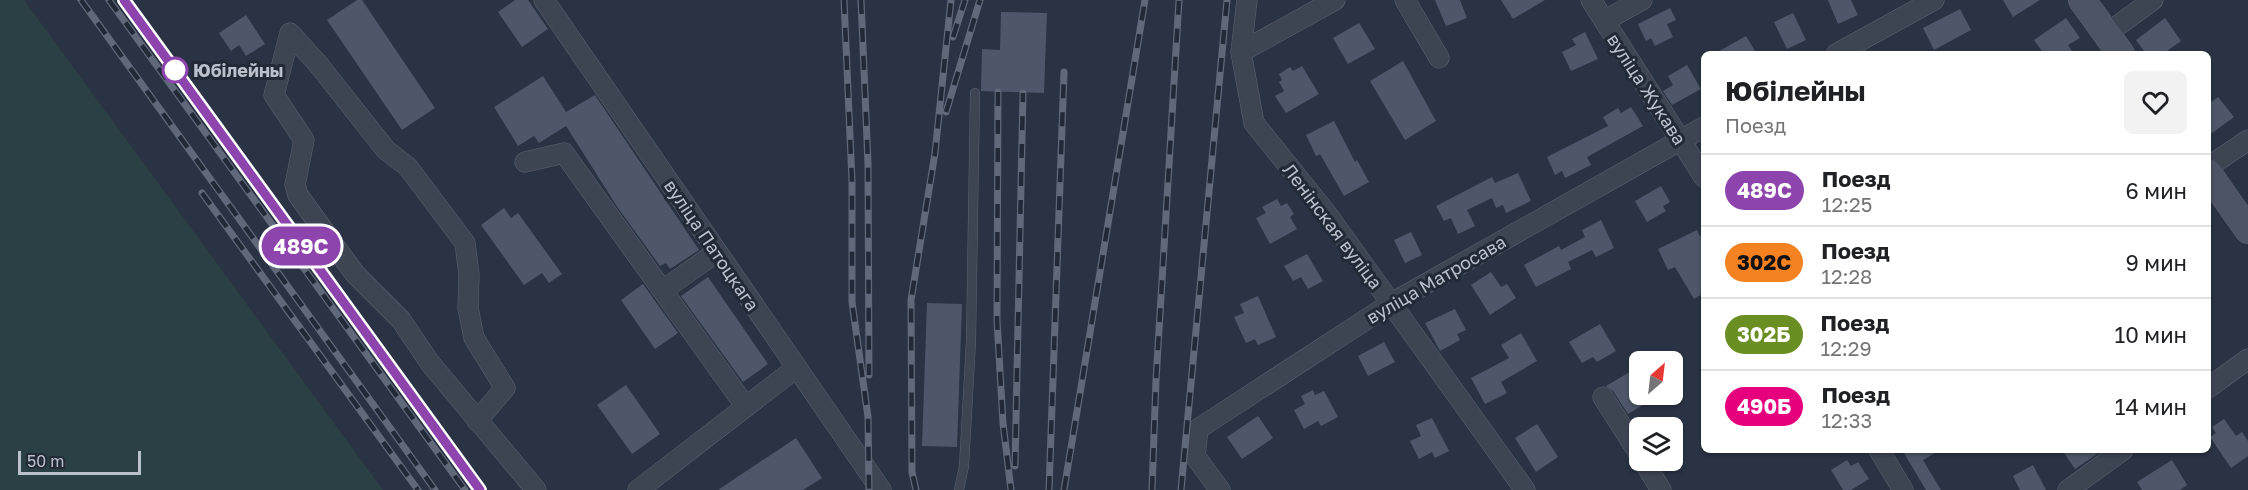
<!DOCTYPE html>
<html lang="ru">
<meta charset="utf-8">
<style>
:root{--surface:#fff;--page:#f2f2f2;--text:#202124;--muted:#757577;--line:#e0e0e0}
body{margin:0;font-family:"Golos Text",sans-serif;background:var(--page);color:var(--text);height:100vh;display:flex;flex-direction:column;font-size:22px;white-space:nowrap}
*{box-sizing:border-box;margin:0}
p{font-size:20px;color:var(--muted)}
.icon{flex:none;width:33px;height:33px;fill:none;stroke:currentColor;stroke-width:2;stroke-linecap:round;stroke-linejoin:round}
.map{position:relative;flex:1;overflow:hidden}
.details{position:absolute;left:1701px;top:51px;width:510px;height:402px;display:flex;flex-direction:column;background:var(--surface);border-radius:9px;box-shadow:0 2px 4px #0004}
.details>*{flex:none}
.badge{padding:0 12px;border-radius:20px;font-size:21px;line-height:39px}
.needle{width:39px;rotate:28deg}
.fabs{position:absolute;left:1629px;top:351px;display:grid;gap:12px}
.fabs a{display:grid;place-items:center;width:54px;height:54px;border-radius:9px;background:var(--surface);box-shadow:0 2px 4px #0004;font-size:30px}
.scale{position:absolute;left:18px;bottom:15px;width:123px;box-sizing:border-box;padding-left:6px;border:3px solid #bbc1cc;border-top:0;font-size:16px;line-height:21px;white-space:nowrap;color:#bbc1cc;-webkit-text-stroke:4px #222a38;paint-order:stroke}
.map>.badge{position:absolute;translate:-50% -50%;box-shadow:0 0 0 3px #fff}
.round{display:grid;place-items:center;flex:none;width:63px;height:63px;border-radius:9px;background:var(--page)}
.headline{display:flex;align-items:center;justify-content:space-between;height:102px;padding:0 24px}
h1{font-size:28px;font-weight:700;line-height:45px}
ul{padding:0;list-style:none}
li{display:flex;align-items:center;gap:18px;height:72px;padding:0 24px;border-top:2px solid var(--line)}
li div{flex:1}
li b{display:block;font-size:22px}
li em{font-style:normal}
li .badge{min-width:66px;font-weight:700;text-align:center}
.map>svg:first-child{display:block}
.green{fill:#2b4044}
.building{fill:#4d5769}
.lines{fill:none;stroke-linecap:round;stroke-linejoin:round}
.lane-casing{stroke:#5c6370;stroke-width:10}
.street-casing{stroke:#5c6370;stroke-width:21}
.secondary-casing{stroke:#5c6370;stroke-width:28}
.lane{stroke:#3d4553;stroke-width:9}
.street{stroke:#3d4553;stroke-width:20}
.secondary{stroke:#4c5466;stroke-width:27}
.rail-casing{stroke:#606979;stroke-width:7}
.rail{stroke:#222a38;stroke-width:4.5;stroke-dasharray:14;stroke-linecap:butt}
.line-casing{stroke:#fff;stroke-width:14}
.line{stroke:#8e44ad;stroke-width:9}
.stop-dot{fill:#fff;stroke:#8e44ad;stroke-width:3}
.labels{text-anchor:middle;dominant-baseline:central;stroke-width:6;stroke-linejoin:round;paint-order:stroke}
.stop-label{font-size:18px;font-weight:bold;fill:#bbc1cc;stroke:#222a38;text-anchor:start}
.street-label{font-size:18px;fill:#bbc1cc;stroke:#222a38}
</style>
<div class="map">
<svg width="2248" height="490" viewBox="0 0 2248 490">
<rect width="100%" height="100%" fill="#293343"/>
<path class="green" d="M 0,0 L 24,0 L 383,490 L 0,490 Z"/>
<path class="building" d="M 357,0 L 362,0 L 435,108 L 402,130 L 327,20 Z
M 515,0 L 528,0 L 548,29 L 522,47 L 498,12 Z
M 1435,0 L 1460,0 L 1467,18 L 1446,26 Z
M 1501,0 L 1545,0 L 1513,19 Z
M 1828,0 L 1851,0 L 1858,15 L 1838,24 Z
M 2003,0 L 2040,0 L 2013,17 Z
M 1670,8 L 1676,20 L 1667,24 L 1673,37 L 1655,46 L 1651,38 L 1646,41 L 1638,24 Z
M 1960,9 L 1971,30 L 1934,50 L 1923,28 Z
M 1001,12 L 1047,13 L 1044,93 L 981,91 L 982,49 L 1000,50 Z
M 1793,13 L 1806,40 L 1787,49 L 1774,22 Z
M 246,15 L 265,44 L 246,56 L 239,45 L 231,51 L 219,33 Z
M 2066,18 L 2080,38 L 2068,45 L 2074,54 L 2044,54 L 2034,40 Z
M 2165,18 L 2181,41 L 2163,54 L 2146,54 L 2136,40 Z
M 1359,23 L 1375,49 L 1348,64 L 1333,38 Z
M 1585,32 L 1598,59 L 1571,71 L 1562,52 L 1576,45 L 1572,39 Z
M 1746,36 L 1757,54 L 1714,54 Z
M 1403,61 L 1436,121 L 1405,140 L 1370,81 Z
M 1687,65 L 1701,89 L 1672,105 L 1663,91 L 1673,85 L 1668,76 Z
M 1302,66 L 1319,94 L 1286,113 L 1275,96 L 1284,91 L 1279,82 L 1282,80 L 1279,74 L 1290,67 L 1293,71 Z
M 543,76 L 566,112 L 595,95 L 699,250 L 670,269 L 666,263 L 660,266 L 618,208 L 566,126 L 539,143 L 534,136 L 518,146 L 494,107 Z
M 2218,97 L 2234,117 L 2208,136 L 2208,104 Z
M 1631,107 L 1643,126 L 1587,157 L 1591,165 L 1565,178 L 1562,171 L 1555,175 L 1547,157 L 1608,126 L 1603,117 L 1618,108 L 1621,113 Z
M 1334,121 L 1355,162 L 1357,160 L 1369,182 L 1344,196 L 1320,154 L 1316,156 L 1306,135 Z
M 1518,173 L 1531,201 L 1506,213 L 1503,205 L 1496,208 L 1492,198 L 1467,210 L 1475,226 L 1458,234 L 1451,218 L 1444,221 L 1436,206 L 1492,177 L 1495,183 Z
M 1661,186 L 1670,202 L 1663,206 L 1666,211 L 1647,222 L 1635,201 Z
M 1277,199 L 1281,206 L 1287,203 L 1294,214 L 1290,217 L 1297,229 L 1270,244 L 1256,218 L 1266,213 L 1262,207 Z
M 504,208 L 511,218 L 518,213 L 562,274 L 549,283 L 542,273 L 524,285 L 481,225 Z
M 1601,220 L 1614,248 L 1596,257 L 1592,250 L 1568,262 L 1571,269 L 1536,287 L 1524,265 L 1559,246 L 1561,250 L 1585,237 L 1582,230 Z
M 1697,230 L 1700,236 L 1704,235 L 1704,293 L 1694,299 L 1675,267 L 1668,270 L 1658,249 Z
M 1411,232 L 1422,255 L 1405,263 L 1394,240 Z
M 1307,254 L 1323,281 L 1308,289 L 1301,277 L 1293,281 L 1284,266 Z
M 1491,272 L 1501,287 L 1507,284 L 1516,298 L 1490,315 L 1471,285 Z
M 708,277 L 768,364 L 743,382 L 681,296 Z
M 643,284 L 678,333 L 655,349 L 621,300 Z
M 1258,296 L 1276,337 L 1258,345 L 1255,339 L 1246,343 L 1234,317 L 1244,313 L 1240,304 Z
M 927,303 L 962,304 L 957,447 L 922,446 Z
M 1455,309 L 1466,330 L 1457,334 L 1460,340 L 1440,351 L 1425,323 Z
M 1600,324 L 1616,351 L 1597,362 L 1593,357 L 1582,363 L 1569,342 Z
M 1521,333 L 1537,361 L 1501,382 L 1507,393 L 1485,404 L 1471,378 L 1509,358 L 1501,345 Z
M 1384,342 L 1395,362 L 1368,376 L 1358,356 Z
M 1633,370 L 1640,382 L 1640,400 L 1643,405 L 1628,414 L 1613,391 L 1606,386 Z
M 626,385 L 660,434 L 632,454 L 597,405 Z
M 1313,390 L 1315,395 L 1324,391 L 1338,417 L 1321,426 L 1318,421 L 1304,429 L 1294,410 L 1305,404 L 1301,396 Z
M 1258,416 L 1273,438 L 1242,459 L 1227,437 Z
M 1432,418 L 1449,451 L 1435,458 L 1432,452 L 1419,459 L 1410,441 L 1421,436 L 1416,425 Z
M 2224,419 L 2236,436 L 2242,432 L 2248,441 L 2248,456 L 2231,468 L 2210,437 L 2216,433 L 2212,427 Z
M 1537,424 L 1558,457 L 1536,472 L 1515,438 Z
M 796,438 L 822,478 L 803,490 L 718,490 Z
M 1902,450 L 1940,450 L 1923,460 L 1941,490 L 1926,490 Z
M 2062,450 L 2103,450 L 2075,469 Z
M 1847,460 L 1851,466 L 1858,462 L 1869,479 L 1851,490 L 1843,490 L 1831,470 Z
M 2172,460 L 2187,485 L 2180,490 L 2142,490 L 2137,482 Z
M 2033,465 L 2046,490 L 2020,490 L 2013,476 Z"/>
<g class="lines">
<g class="lane-casing">
<path id="lane" d="M 959,490 L 964,466 L 971,341 L 975,93"/>
</g>
<g class="street-casing">
<path id="street" d="M 544,0 L 881,490
M 1247,0 L 1241,52 L 1254,123 L 1327,214 L 1525,490
M 1405,0 L 1439,58
M 1591,0 L 1704,177
M 1604,21 L 1642,0
M 2106,34 L 2153,0
M 1241,52 L 1335,0
M 1836,54 L 1934,0
M 525,162 L 564,153 L 746,407
M 2208,167 L 2248,140
M 663,290 L 717,252
M 2208,388 L 2248,359
M 1603,397 L 1640,455
M 477,421 L 505,388 L 474,338 L 468,308 L 469,275 L 465,243 L 408,167 L 386,150 L 318,64 L 290,33 L 274,95 L 304,140 L 295,185 L 298,195 L 355,274 L 401,320 L 430,363 L 536,490
M 1879,450 L 1903,490
M 1643,460 L 1661,490
M 638,490 L 796,368
M 1220,490 L 1195,456 L 1198,429 L 1390,304 L 1704,127
M 2068,490 L 2123,450"/>
</g>
<g class="secondary-casing">
<path id="secondary" d="M 2082,0 L 2121,54
M 2208,173 L 2248,230"/>
</g>
<use href="#lane" class="lane"/>
<use href="#street" class="street"/>
<use href="#secondary" class="secondary"/>
<g class="rail-casing">
<path id="rail" d="M 81,0 L 435,490
M 109,0 L 465,490
M 124,0 L 480,490
M 844,0 L 852,181 L 852,302 L 868,417 L 869,490
M 861,0 L 868,163 L 869,375
M 953,37 L 965,0
M 998,92 L 997,320 L 1003,423 L 1011,490
M 946,112 L 980,0
M 202,193 L 418,490
M 1015,466 L 1023,93
M 916,490 L 912,472 L 911,300 L 935,153 L 951,0
M 1049,490 L 1064,72
M 1064,490 L 1145,0
M 1152,490 L 1156,380 L 1179,0
M 1181,490 L 1227,0"/>
</g>
<use href="#rail" class="rail"/>
</g>
<g class="lines">
<g class="line-casing">
<path id="line" d="M 124,0 L 480,490"/>
</g>
<use href="#line" class="line"/>
</g>
<circle class="stop-dot" cx="175" cy="70" r="12"/>
<g class="labels">
<g class="stop-label">
<text x="193" y="70">Юбілейны</text>
</g>
<g class="street-label">
<text transform="translate(1647 89) rotate(57)">вуліца Жукава</text>
<text transform="translate(1333 226) rotate(53)">Ленінская вуліца</text>
<text transform="translate(712 245) rotate(56)">вуліца Патоцкага</text>
<text transform="translate(1436 279) rotate(-30)">вуліца Матросава</text>
</g>
</g>
</svg>
<div class="fabs">
<a><svg class="needle" viewBox="-14 -14 28 28"><path d="M0-13l5 13h-10z" fill="#e53935"/><path d="M0 13l5-13h-10z" fill="#757577"/></svg></a>
<a><svg class="icon" aria-label="layers" viewBox="0 0 24 24"><path d="M12 4l9 5-9 5-9-5zM3 14l9 5 9-5"/></svg></a>
</div>
<div class="scale">50 m</div>
<b class="badge" style="left:301px;top:246px;background:#8e44ad;color:#fff">489С</b>
<section class="details">
<div class="headline"><div><h1>Юбілейны</h1><p>Поезд</p></div><a class="round"><svg class="icon" aria-label="heart" viewBox="0 0 24 24"><path d="M12 20l-8-8c-3-5 5-10 8-4 3-6 11-1 8 4z"/></svg></a></div>
<ul>
<li><span class="badge" style="background:#8e44ad;color:#fff">489С</span><div><b>Поезд</b><p>12:25</p></div><em>6 мин</em></li>
<li><span class="badge" style="background:#f58220;color:#111">302С</span><div><b>Поезд</b><p>12:28</p></div><em>9 мин</em></li>
<li><span class="badge" style="background:#6b8e23;color:#fff">302Б</span><div><b>Поезд</b><p>12:29</p></div><em>10 мин</em></li>
<li><span class="badge" style="background:#e6007e;color:#fff">490Б</span><div><b>Поезд</b><p>12:33</p></div><em>14 мин</em></li>
</ul>
</section>
</div>
